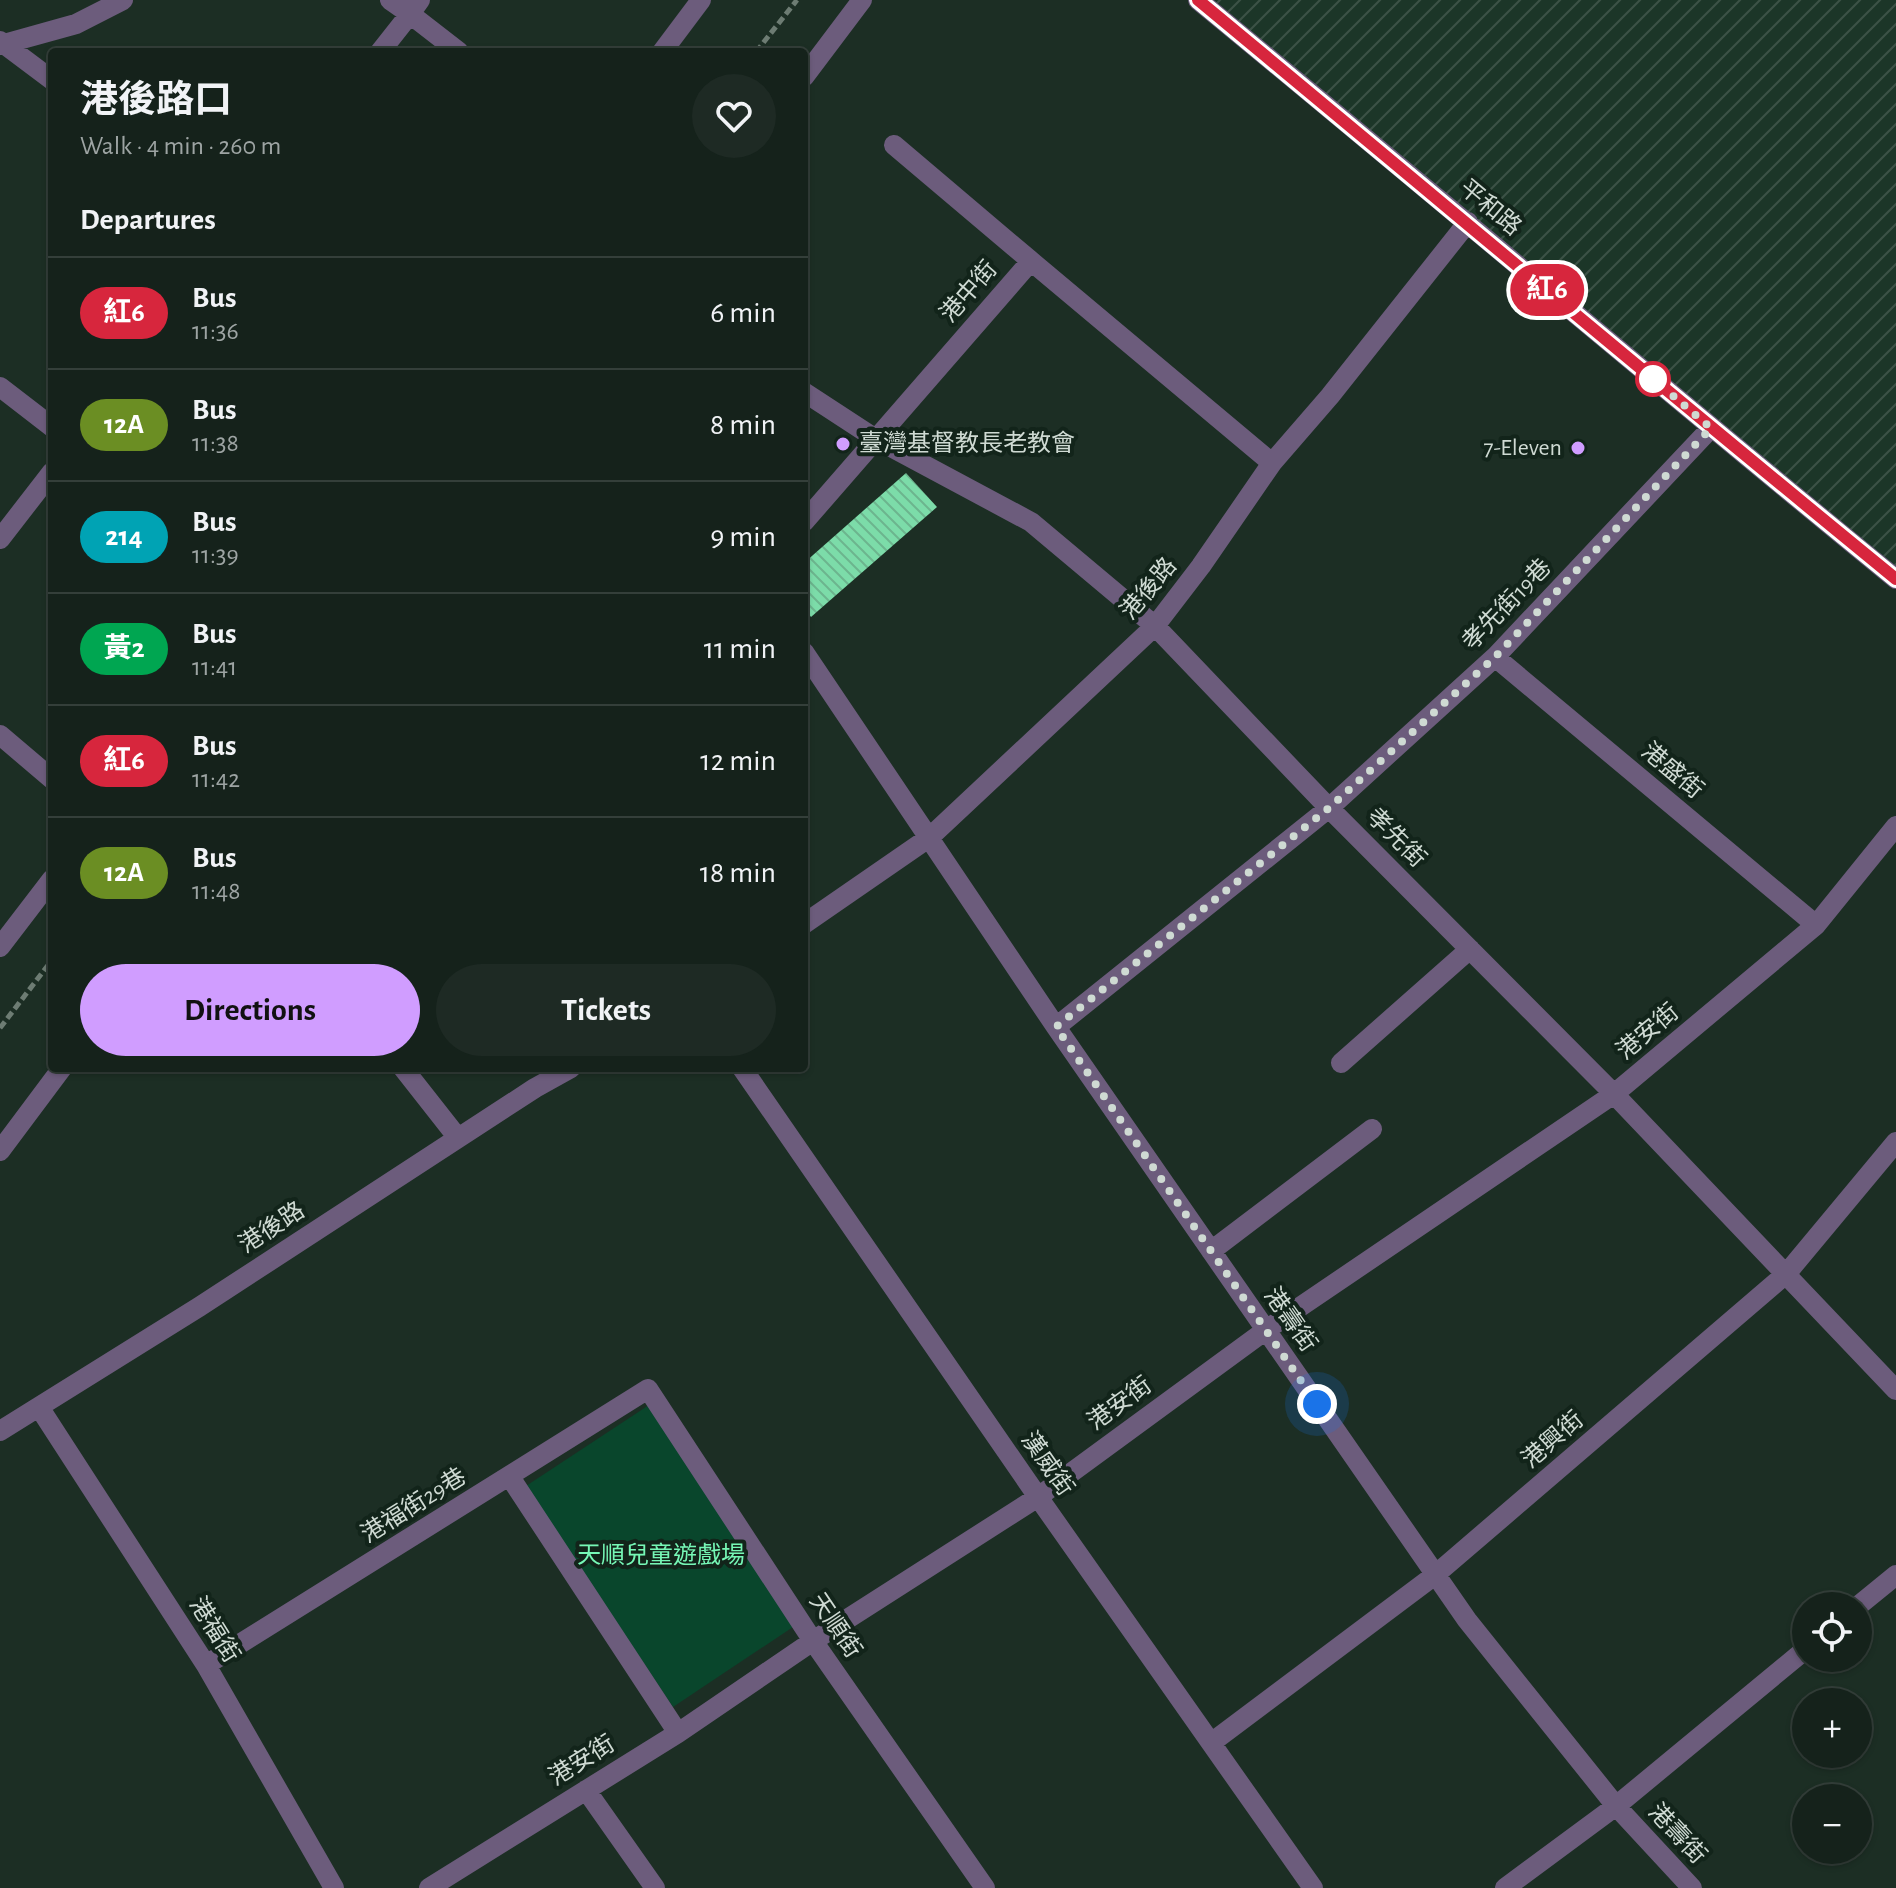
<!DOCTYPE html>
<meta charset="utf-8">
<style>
:root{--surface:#15221b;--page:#1e2a24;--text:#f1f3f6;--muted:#9da4a3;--line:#343f3a;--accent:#d09dff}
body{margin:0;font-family:"Alegreya Sans","Noto Sans TC",sans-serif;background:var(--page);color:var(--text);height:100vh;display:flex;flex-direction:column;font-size:30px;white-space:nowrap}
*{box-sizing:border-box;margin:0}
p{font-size:26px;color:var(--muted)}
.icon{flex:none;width:44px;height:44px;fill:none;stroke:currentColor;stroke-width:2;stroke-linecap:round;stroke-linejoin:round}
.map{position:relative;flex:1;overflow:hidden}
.drawer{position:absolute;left:48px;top:48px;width:760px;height:1024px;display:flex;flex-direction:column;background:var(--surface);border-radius:8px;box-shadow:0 2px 6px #0004,0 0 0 2px var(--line)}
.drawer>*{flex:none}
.badge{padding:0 16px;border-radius:26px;font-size:28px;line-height:52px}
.fabs{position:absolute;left:1792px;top:1592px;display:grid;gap:16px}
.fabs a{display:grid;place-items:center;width:80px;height:80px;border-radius:50%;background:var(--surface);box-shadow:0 2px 6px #0004,0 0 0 2px var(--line);font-size:40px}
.you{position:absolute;width:40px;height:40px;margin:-20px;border:6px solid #fff;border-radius:50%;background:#1a73e8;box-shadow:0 0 0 12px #1a73e833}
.map>.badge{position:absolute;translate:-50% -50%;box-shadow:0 0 0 4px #fff}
h2{padding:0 32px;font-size:30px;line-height:72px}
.round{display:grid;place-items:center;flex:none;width:84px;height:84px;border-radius:42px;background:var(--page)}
.head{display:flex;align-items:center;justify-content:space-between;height:136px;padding:0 32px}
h1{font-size:38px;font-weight:700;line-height:60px}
.cta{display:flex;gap:16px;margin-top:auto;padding:16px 32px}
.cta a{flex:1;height:92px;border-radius:48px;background:var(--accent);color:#111;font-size:32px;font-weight:700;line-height:92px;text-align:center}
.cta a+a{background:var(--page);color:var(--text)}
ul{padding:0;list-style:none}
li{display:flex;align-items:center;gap:24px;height:112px;padding:0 32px;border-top:2px solid var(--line)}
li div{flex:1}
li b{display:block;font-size:30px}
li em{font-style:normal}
li .badge{min-width:88px;font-weight:700;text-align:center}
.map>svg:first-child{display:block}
.industrial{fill:url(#industrial-furrows)}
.green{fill:#09462c}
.building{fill:url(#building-back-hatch)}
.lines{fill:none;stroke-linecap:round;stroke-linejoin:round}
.path{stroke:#6d7c73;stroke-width:5;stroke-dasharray:8 4;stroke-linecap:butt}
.minor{stroke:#6c5c7c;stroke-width:20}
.line-casing{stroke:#fff;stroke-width:18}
.line{stroke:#d7263d;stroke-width:12}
.walk{stroke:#cfdad3;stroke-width:8;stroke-dasharray:0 14.4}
.stop-dot{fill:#fff;stroke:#d7263d;stroke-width:4}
.poi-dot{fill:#d09dff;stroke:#12241a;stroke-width:3}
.labels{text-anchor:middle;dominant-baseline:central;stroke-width:8;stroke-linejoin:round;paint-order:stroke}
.street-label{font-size:24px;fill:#cfdad3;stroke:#12241a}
.poi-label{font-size:24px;fill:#cfdad3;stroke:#12241a;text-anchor:start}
.park-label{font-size:24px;fill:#76f7b6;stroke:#12241a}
</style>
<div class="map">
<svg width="1896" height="1888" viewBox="0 0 1896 1888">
<defs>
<pattern id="industrial-furrows" width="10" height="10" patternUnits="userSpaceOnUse" patternTransform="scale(2)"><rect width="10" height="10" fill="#1c3628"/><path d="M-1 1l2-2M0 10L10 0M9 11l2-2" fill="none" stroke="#3c5246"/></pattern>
<pattern id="building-back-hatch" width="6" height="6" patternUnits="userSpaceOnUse" patternTransform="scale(2)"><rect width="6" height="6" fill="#7cdca9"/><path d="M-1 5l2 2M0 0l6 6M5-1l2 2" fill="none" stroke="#6cb58e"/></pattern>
</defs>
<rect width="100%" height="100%" fill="#1c2e24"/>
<path class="industrial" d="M 1198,0 L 1896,0 L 1896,579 Z"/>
<path class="green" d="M 649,1405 L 796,1625 L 673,1707 L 526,1486 Z"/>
<path class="building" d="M 906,473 L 937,507 L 811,617 L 804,608 L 804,563 Z"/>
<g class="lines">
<path class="path" d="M 756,52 L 797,0
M 0,1028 L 52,960"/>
<path class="minor" d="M 390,0 L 410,14 L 420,0
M 1198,0 C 1432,192 1662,388 1896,579
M 0,41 L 52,80
M 0,45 L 76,24 L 123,0
M 380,52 L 410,14 L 459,52
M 662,52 L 701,0
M 804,77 L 862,0
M 894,145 L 1031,261
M 0,387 L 52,427
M 804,392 L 876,439 L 1031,522 L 1155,626 L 1329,808 L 1614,1094 L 1896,1390
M 804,522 L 1031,261 L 1272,463
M 0,539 L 52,472
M 804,652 L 1056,1027 L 1467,1620 L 1616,1806 L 1692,1888
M 1495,657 L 1816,925
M 0,735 L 52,779
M 804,924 L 930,837 L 1155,626 L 1201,566 L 1272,463 L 1330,396 L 1468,222
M 0,947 L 52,879
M 1056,1027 L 1329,808 L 1495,657 L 1711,428
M 1341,1063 L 1470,949
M 403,1068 L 458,1138
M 742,1068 L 1038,1497 L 1313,1888
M 0,1151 L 62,1068
M 1211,1251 L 1372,1129
M 39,1407 L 206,1665 L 334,1888
M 0,1431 L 199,1307 L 535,1088 L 571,1068
M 510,1477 L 678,1733
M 1858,1606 L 1896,1575
M 206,1665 L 648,1389 L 813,1641 L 985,1888
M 1211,1743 L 1435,1575 L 1787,1273 L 1896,1142
M 586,1790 L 655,1888
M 429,1888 L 678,1733 L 813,1641 L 1038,1497 L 1266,1330 L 1614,1094 L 1816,925 L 1896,826
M 1505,1888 L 1616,1806 L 1806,1649"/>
</g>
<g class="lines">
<g class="line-casing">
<path id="line" d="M 1198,0 C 1431,193 1662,388 1896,579"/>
</g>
<use href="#line" class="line"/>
<path class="walk" d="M 1317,1404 L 1056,1027 L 1329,808 L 1495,657 L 1711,428 L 1653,379"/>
</g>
<circle class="stop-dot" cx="1653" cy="379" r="16"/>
<g class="poi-dot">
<circle cx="843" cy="444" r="8"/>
<circle cx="1578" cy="448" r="8"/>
</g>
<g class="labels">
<g class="street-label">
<text transform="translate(1490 208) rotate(40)">平和路</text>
<text transform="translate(969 292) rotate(-49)">港中街</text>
<text transform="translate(1149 589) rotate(-50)">港後路</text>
<text transform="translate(1507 605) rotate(-46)">孝先街19巷</text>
<text transform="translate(1672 771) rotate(40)">港盛街</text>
<text transform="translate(1396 838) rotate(45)">孝先街</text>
<text transform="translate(1648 1032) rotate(-40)">港安街</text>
<text transform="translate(272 1228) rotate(-33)">港後路</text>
<text transform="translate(1290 1320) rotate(55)">港壽街</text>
<text transform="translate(1120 1404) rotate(-36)">港安街</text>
<text transform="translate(1553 1440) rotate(-41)">港興街</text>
<text transform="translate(1047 1464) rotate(55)">漢威街</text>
<text transform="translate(414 1506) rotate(-32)">港福街29巷</text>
<text transform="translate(835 1626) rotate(56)">天順街</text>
<text transform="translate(214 1630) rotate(58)">港福街</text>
<text transform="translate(582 1761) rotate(-32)">港安街</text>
<text transform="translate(1677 1834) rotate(47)">港壽街</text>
</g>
<g class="poi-label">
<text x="859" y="444">臺灣基督教長老教會</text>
<text x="1562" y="448" text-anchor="end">7-Eleven</text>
</g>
<g class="park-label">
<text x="661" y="1556">天順兒童遊戲場</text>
</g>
</g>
</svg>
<div class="fabs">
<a><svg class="icon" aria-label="locate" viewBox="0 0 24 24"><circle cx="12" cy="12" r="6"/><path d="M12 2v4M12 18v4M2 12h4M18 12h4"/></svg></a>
<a>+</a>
<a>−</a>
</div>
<div class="you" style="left:1317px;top:1404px"></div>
<b class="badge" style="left:1547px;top:290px;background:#d7263d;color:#fff">紅6</b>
<section class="drawer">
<div class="head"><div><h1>港後路口</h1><p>Walk · 4 min · 260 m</p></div><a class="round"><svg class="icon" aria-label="heart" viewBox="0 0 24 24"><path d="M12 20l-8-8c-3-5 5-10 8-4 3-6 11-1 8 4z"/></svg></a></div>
<h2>Departures</h2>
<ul>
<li><span class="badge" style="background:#d7263d;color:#fff">紅6</span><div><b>Bus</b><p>11:36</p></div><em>6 min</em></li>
<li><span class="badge" style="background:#6b8e23;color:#fff">12A</span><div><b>Bus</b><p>11:38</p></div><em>8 min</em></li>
<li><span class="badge" style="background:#00a3b4;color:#fff">214</span><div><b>Bus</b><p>11:39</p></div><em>9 min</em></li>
<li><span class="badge" style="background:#00a651;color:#fff">黃2</span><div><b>Bus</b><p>11:41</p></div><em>11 min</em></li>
<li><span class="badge" style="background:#d7263d;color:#fff">紅6</span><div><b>Bus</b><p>11:42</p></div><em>12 min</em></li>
<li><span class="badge" style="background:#6b8e23;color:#fff">12A</span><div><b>Bus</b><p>11:48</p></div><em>18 min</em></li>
</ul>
<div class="cta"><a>Directions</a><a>Tickets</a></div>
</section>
</div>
